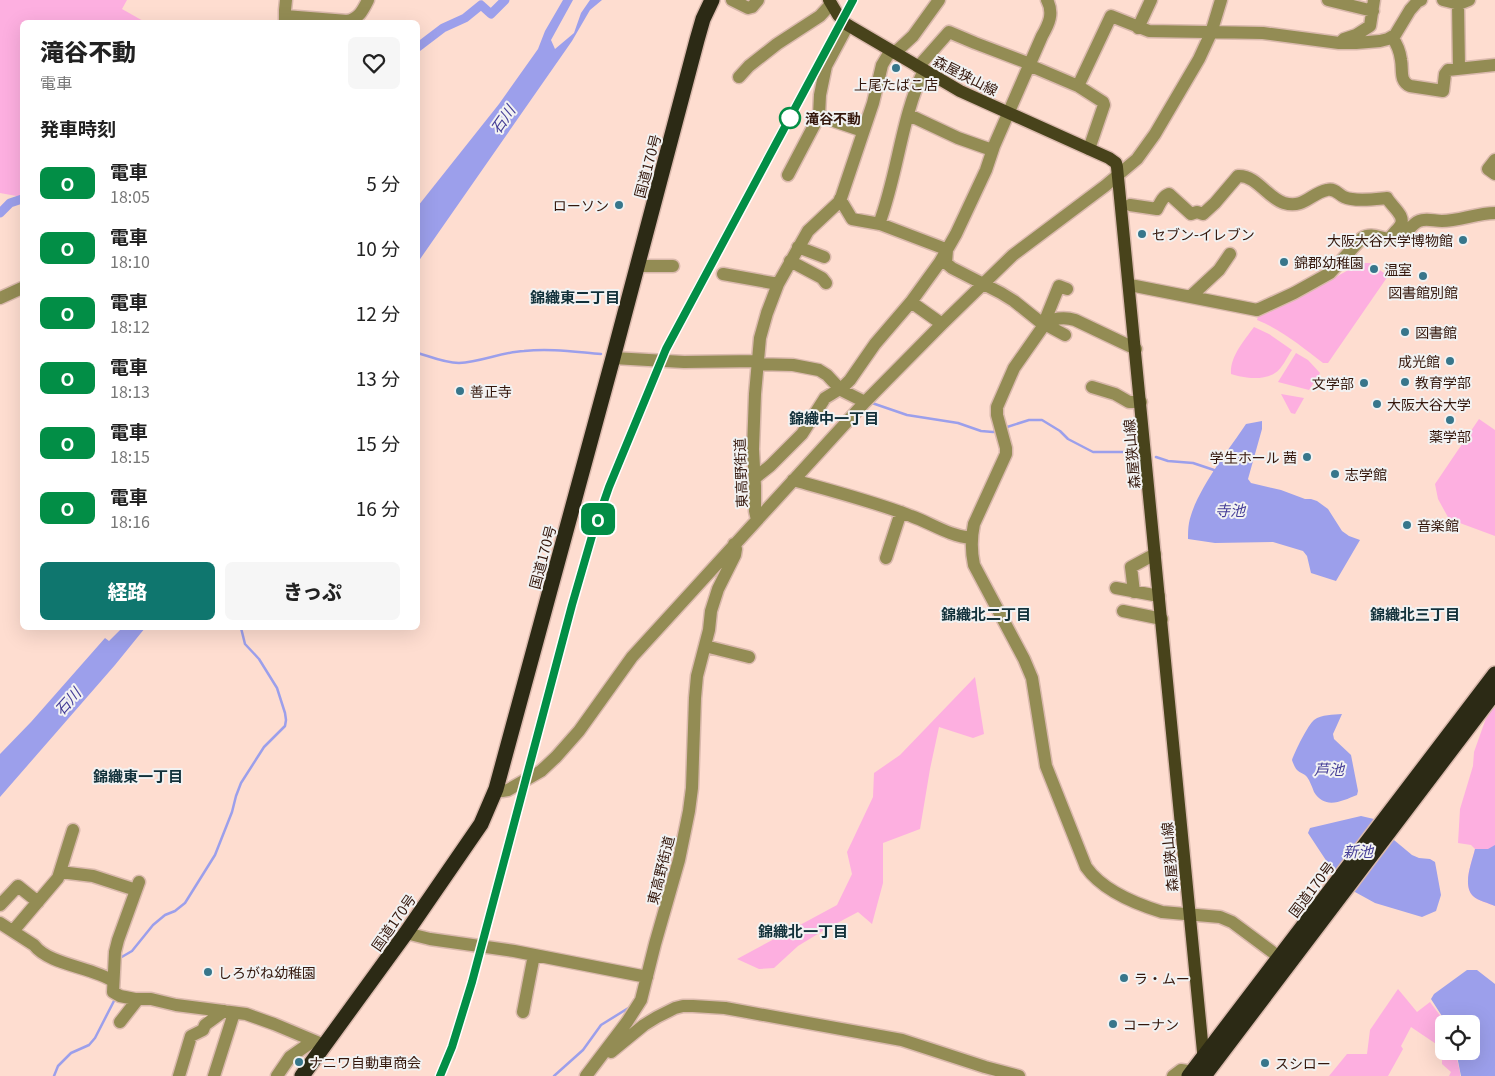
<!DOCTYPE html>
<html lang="ja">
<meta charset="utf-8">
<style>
:root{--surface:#fff;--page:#f6f6f6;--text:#222;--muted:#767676;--accent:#0f766e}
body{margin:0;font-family:Georgia,"Noto Sans JP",serif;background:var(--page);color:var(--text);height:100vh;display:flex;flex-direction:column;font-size:19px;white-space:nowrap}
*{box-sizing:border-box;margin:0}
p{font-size:16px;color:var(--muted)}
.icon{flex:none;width:28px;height:28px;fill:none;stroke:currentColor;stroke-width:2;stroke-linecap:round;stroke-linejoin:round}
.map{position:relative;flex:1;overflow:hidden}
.side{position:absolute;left:20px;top:20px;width:400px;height:610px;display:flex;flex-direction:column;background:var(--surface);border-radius:8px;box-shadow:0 5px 20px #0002}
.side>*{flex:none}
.badge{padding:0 10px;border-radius:8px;font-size:18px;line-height:32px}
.fabs{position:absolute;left:1435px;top:1015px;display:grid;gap:10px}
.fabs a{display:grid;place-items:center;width:45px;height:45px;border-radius:8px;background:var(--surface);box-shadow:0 5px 20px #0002;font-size:25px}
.map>.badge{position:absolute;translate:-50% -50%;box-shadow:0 0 0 2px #fff}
h2{padding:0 20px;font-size:19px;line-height:45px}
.round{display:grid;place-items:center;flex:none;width:52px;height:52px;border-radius:8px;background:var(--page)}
.head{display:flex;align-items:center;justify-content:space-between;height:85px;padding:0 20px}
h1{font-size:24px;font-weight:800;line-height:38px}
.button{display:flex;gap:10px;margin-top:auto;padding:10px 20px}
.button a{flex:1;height:58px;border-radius:8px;background:var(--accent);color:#fff;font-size:20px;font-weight:800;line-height:58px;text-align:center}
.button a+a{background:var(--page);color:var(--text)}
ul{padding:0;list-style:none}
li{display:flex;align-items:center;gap:15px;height:65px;padding:0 20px}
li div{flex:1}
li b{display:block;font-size:19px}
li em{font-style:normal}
li .badge{min-width:55px;font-weight:700;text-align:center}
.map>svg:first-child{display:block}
.green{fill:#fdafe0}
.water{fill:#9c9feb}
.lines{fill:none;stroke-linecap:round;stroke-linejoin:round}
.stream{stroke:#9c9feb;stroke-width:2.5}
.canal{stroke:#9c9feb;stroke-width:9}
.minor-casing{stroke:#dab9ad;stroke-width:15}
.major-casing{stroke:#dab9ad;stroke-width:15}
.highway-casing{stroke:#dab9ad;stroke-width:18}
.minor{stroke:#938c54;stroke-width:12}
.major{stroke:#48431b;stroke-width:12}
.highway{stroke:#2c2a15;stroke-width:15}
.rail-casing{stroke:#4b2d22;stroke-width:4.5}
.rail{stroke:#f2f2f2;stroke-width:2.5;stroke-dasharray:8;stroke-linecap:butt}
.line-casing{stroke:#fff;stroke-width:11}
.line{stroke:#028e46;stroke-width:8}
.poi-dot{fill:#37768b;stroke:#f2f2f2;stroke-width:2}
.stop-dot{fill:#fff;stroke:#028e46;stroke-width:2.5}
.labels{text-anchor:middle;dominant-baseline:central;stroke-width:4;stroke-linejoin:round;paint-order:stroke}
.street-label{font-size:14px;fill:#34170c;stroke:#f2f2f2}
.poi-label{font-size:14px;fill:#34170c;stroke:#f2f2f2;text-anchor:start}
.stop-label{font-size:14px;font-weight:bold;fill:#34170c;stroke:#f2f2f2;text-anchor:start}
.water-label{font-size:15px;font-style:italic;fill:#453e97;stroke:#f2f2f2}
.neighbourhood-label{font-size:15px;font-weight:bold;fill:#12313a;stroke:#f2f2f2}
</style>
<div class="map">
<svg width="1495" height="1076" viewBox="0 0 1495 1076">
<rect width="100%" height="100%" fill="#feddd0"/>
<path class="green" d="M 0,0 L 127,0 L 122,9 L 145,22 L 22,22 L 22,197 L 0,193 Z
M 1361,263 L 1370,263 L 1388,276 L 1328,363 L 1323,363 C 1302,347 1282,330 1257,320 L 1259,313 L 1296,299 Z
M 1254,327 L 1269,334 L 1292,350 C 1287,357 1282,369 1275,373 C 1263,381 1243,378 1231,374 C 1230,356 1244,341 1254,327 Z
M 1296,353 L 1308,360 L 1320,373 L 1309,390 L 1278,382 Z
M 1281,394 L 1304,398 L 1295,414 L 1291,413 Z
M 1479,419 L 1495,430 L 1495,536 L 1449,519 L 1438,499 L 1435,484 Z
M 975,677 L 984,734 L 973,738 L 939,727 L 930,769 L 920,829 L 883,843 L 883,883 L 872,924 L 858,912 L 826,929 L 798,946 L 774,968 L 759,969 L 737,959 L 837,905 L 852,874 L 847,852 L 873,797 L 874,773 L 900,755 Z
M 1495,701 L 1495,906 C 1488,903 1478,901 1473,896 C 1462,885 1472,862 1475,849 L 1471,845 L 1458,843 L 1460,809 L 1473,766 L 1474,752 L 1485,721 Z
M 1398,989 L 1417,1012 L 1430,1002 L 1445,1022 L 1446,1024 L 1444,1024 L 1444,1051 L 1455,1051 L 1460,1072 L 1460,1076 L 1449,1076 L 1451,1072 L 1442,1064 L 1442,1048 L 1411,1027 L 1401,1046 L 1403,1049 L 1388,1076 L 1329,1076 L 1347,1054 L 1367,1054 L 1370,1030 Z"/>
<path class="water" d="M 563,0 L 573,0 L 551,40 L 555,49 L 574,33 L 581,13 L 590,0 L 602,0 L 590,10 L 572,41 L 418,262 L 418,206 L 499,104 L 538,49 L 545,31 Z
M 1262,421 L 1262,429 L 1248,479 L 1251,483 L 1281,490 L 1305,499 L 1311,499 L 1317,501 L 1328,509 L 1342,531 L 1349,536 L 1360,540 L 1336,581 L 1311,573 L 1307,556 L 1303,551 L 1273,542 L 1215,543 L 1188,539 C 1188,534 1188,528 1189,523 C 1195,492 1228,451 1246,424 Z
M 122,628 L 145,628 L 115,665 L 0,797 L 0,754 L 31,722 L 105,638 L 109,641 Z
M 1342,714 L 1333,734 L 1334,739 L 1351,755 L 1358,791 L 1357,795 C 1342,801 1325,810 1314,792 C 1312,787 1310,781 1307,777 C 1305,774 1300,773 1297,770 C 1295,768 1293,763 1292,760 C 1295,751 1308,725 1314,720 C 1322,714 1333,715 1342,714 Z
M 1361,816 L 1374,819 L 1394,840 L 1412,855 L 1419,858 L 1430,859 L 1435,862 L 1441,895 L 1436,911 L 1422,917 L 1375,903 L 1355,892 L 1333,871 L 1308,833 L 1310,828 Z
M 1495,845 L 1495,906 C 1489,903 1478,901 1473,896 C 1462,885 1472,862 1475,849 L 1488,849 Z
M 1467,970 L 1477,970 L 1495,984 L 1495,1076 L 1461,1076 L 1456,1051 L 1471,1051 L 1471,1024 L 1447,1024 L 1431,999 L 1434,994 Z"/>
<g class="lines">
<path class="stream" d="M 418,353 C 431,357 445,363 459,363 C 481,362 502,352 524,351 C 550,348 576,352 601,354
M 872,403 L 907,415 L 958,423 L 981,431 L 993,432 L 996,431
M 1004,428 L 1029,420 L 1042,420 L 1060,431 L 1068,439 L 1093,452 L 1137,452
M 1156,457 L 1168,461 L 1193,463 L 1214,470 L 1215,472
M 120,958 L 132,951 L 153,925 L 165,915 L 175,911 L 185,903 L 215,855 L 232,812 L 236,796 L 241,783 L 264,747 L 285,726 L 286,720 L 285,713 L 277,688 L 259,659 L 245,644 L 241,628
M 54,1076 L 58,1066 L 71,1053 L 89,1045 L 95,1038 L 116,997
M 554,1076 L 583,1050 L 601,1025 L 630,1007"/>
<path class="canal" d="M 418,47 L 443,28 L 465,18 L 481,5 L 491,14 L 505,0
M 0,213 L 10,203 L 22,199"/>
<g class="minor-casing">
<path id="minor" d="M 732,0 L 748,8 L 752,7 L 758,0
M 1328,0 L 1373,11
M 1443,0 L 1459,4 L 1469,0
M 1458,4 L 1459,68
M 285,16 L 347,21 C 359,19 363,10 368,0
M 285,22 L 285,10 L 286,0
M 1138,28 L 1151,0
M 1392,37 C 1397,44 1400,52 1401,60 C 1403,70 1399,81 1410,86 L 1443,91 L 1445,74 L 1448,70 L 1495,65
M 1343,40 L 1344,39 L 1356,35 L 1370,26 L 1374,0
M 918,67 L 949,32 L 975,43 L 1025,62 L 1031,66 L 1078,86 L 1103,102 L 1104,105 L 1089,149
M 739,77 L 749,66 L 777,44 L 820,16 L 831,4
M 1078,86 L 1111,16 L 1149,31 L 1263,33 L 1339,43 L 1356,43 L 1380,41 L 1388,39 L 1395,35 L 1410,10 L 1417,2 L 1421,0
M 909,115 L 958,138 L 992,150
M 819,116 L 863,131
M 1495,160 L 1488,169 L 1495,174
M 788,175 L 819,116 L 820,95 L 826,66 L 848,25
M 840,199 L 852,219 L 880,224 L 943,248 L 947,250
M 1130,205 L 1157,209 C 1160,203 1163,196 1169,194 L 1191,214 L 1197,212 L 1203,214 L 1215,203 L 1238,176 C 1257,175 1267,198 1284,203 C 1304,209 1311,193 1327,190 C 1335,188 1338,194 1344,197 C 1355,202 1376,199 1387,198 C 1391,206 1407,216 1400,226 C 1396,232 1393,232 1390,239
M 879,224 C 898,174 901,118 924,70
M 798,247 L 824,257
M 947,250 L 946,263 L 952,268 L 1001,293 L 1014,301 L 1039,321 L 1065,335
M 790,261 L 822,278 L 826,283
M 637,266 L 673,266
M 723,274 L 778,284
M 1130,285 L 1257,310 L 1294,293 L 1330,273 L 1362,238 C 1373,231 1383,241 1395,239 C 1406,238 1409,225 1419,221 C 1426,218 1434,221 1442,221 C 1459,221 1477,213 1495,213
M 1067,289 L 1059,286 L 1042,328 L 1014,368 L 997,407 L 997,415 L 1006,448 L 1006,454 L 974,524 C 971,538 971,551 974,565 L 1024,659 L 1032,678 L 1046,766 L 1086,867 C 1102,890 1136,904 1162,912 L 1220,917 L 1232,922 L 1279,957
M 1191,296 L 1219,270 L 1230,254
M 0,298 L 22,288
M 911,302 L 942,324
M 1043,323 C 1054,319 1063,316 1075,320 L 1136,349
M 613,358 L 684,362 L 758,361
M 757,364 L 793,365 L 819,370 L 827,375 L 841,390 L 865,402
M 1092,387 L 1115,394 L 1129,402 L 1141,402
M 755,478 L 770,466 L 802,434 L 825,398 L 843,387 L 850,380 L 875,344 L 911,302 L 940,262 L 956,234 L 986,170 L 994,146 L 1042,36 C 1049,24 1054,13 1047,0
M 793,480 C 833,491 872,501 911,516 C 931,523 949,536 971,538
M 757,520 L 755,511 L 755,486 L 753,449 L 755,394 L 760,338 L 767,313 L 778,284 L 808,231 L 840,201 L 873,103 L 882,65 L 888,55 L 899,49 L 913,36 L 939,0
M 886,558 L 901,512
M 1116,588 L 1159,596
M 1134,592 L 1131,567 L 1155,554
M 1123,611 L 1162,619
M 705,646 L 749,657
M 496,789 L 502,791 L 508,790 L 541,771 L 556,757 L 579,731 L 632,657 L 865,402 L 942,324 L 1013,255 L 1105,186 L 1137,159 L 1155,134 L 1199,59 L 1211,33 L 1221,0
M 60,872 L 93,876 L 136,890
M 139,882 L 118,940 L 115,952 L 113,992 L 120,996 L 135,999 L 151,999 L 176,1005 L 246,1014 L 274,1024 L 324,1045
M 0,905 L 18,886 L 38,902
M 0,923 L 34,945 C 49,965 92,967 113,981
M 13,931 L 58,878 L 73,830
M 406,933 L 430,939 L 514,951 L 647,977
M 523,1012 L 534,955
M 120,1022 L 138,999
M 611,1052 L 644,1025 L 657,1017 L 675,1008 L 683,1006 L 693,1006 L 725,1008 L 902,1040 L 985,1067 L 1019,1076
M 179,1076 L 191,1036 L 203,1030 L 205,1025 L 224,1011
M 214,1076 L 234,1013
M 277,1076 L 290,1057 L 313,1041
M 586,1076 L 627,1022 L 641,1000 L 655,944 L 679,860 L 689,811 L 692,788 L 695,698 L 697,676 L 709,630 L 711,611 L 718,589 L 735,555 L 736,549 L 734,544
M 1173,1076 L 1181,1070 L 1201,1073"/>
</g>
<g class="major-casing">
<path id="major" d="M 829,0 L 838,15 L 846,24 L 960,91 L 1109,158 L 1116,163 L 1117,167 L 1204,1062"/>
</g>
<g class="highway-casing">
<path id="highway" d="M 302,1076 L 406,933 L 481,824 L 496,789 L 613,358 L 697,40 L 703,19 L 712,0
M 1189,1076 L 1495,674
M 1204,1076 L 1495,692"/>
</g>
<use href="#minor" class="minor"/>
<use href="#major" class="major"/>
<use href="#highway" class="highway"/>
<g class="rail-casing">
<path id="rail" d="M 440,1076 L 452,1047 L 472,982 L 572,605 L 592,536 L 609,487 L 661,360 L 695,289 L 805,84 L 841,19 L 853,0"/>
</g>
<use href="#rail" class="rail"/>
</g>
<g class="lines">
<g class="line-casing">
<path id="line" d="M 440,1076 L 452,1047 L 472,982 L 572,605 L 592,536 L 609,487 L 666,349 L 853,0"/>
</g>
<use href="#line" class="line"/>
</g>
<g class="poi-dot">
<circle cx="896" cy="68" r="5"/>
<circle cx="619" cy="205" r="5"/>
<circle cx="1142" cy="234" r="5"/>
<circle cx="1463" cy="240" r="5"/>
<circle cx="1284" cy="262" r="5"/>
<circle cx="1374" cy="269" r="5"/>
<circle cx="1423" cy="276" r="5"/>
<circle cx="1405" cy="332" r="5"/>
<circle cx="1450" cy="361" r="5"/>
<circle cx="1405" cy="382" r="5"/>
<circle cx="1364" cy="383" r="5"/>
<circle cx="460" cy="391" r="5"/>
<circle cx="1377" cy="404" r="5"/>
<circle cx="1450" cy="420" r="5"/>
<circle cx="1307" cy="457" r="5"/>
<circle cx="1335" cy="474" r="5"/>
<circle cx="1407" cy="525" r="5"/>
<circle cx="208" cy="972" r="5"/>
<circle cx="1124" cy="978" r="5"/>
<circle cx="1113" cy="1024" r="5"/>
<circle cx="299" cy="1062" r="5"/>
<circle cx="1265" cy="1063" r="5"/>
</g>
<circle class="stop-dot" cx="790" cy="118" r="10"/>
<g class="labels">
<g class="street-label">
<text transform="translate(966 75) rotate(27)">森屋狭山線</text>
<text transform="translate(647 166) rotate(-75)">国道170号</text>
<text transform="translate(1131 454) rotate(-95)">森屋狭山線</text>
<text transform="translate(740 473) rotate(-92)">東高野街道</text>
<text transform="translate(542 557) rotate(-75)">国道170号</text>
<text transform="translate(1169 857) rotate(-95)">森屋狭山線</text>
<text transform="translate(660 870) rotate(-76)">東高野街道</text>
<text transform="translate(1311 889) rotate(-53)">国道170号</text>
<text transform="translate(393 922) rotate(-55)">国道170号</text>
</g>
<g class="poi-label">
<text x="896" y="84" text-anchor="middle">上尾たばこ店</text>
<text x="609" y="205" text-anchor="end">ローソン</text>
<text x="1152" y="234">セブン-イレブン</text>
<text x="1453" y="240" text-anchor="end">大阪大谷大学博物館</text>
<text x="1294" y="262">錦郡幼稚園</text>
<text x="1384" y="269">温室</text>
<text x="1423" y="292" text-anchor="middle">図書館別館</text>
<text x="1415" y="332">図書館</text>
<text x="1440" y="361" text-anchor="end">成光館</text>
<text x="1415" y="382">教育学部</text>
<text x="1354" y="383" text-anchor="end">文学部</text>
<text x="470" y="391">善正寺</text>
<text x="1387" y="404">大阪大谷大学</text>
<text x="1450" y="436" text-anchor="middle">薬学部</text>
<text x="1297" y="457" text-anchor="end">学生ホール 茜</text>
<text x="1345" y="474">志学館</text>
<text x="1417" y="525">音楽館</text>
<text x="218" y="972">しろがね幼稚園</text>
<text x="1134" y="978">ラ・ムー</text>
<text x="1123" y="1024">コーナン</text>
<text x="309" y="1062">ナニワ自動車商会</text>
<text x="1275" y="1063">スシロー</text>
</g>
<g class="stop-label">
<text x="805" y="118">滝谷不動</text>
</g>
<g class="water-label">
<text transform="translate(502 119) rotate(-55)">石川</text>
<text x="1230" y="509">寺池</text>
<text transform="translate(67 701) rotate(-48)">石川</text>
<text x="1329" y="768">芦池</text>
<text x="1358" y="850">新池</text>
</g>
<g class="neighbourhood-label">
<text x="575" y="296">錦織東二丁目</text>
<text x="834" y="417">錦織中一丁目</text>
<text x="986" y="613">錦織北二丁目</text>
<text x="1415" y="613">錦織北三丁目</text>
<text x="138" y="775">錦織東一丁目</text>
<text x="803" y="930">錦織北一丁目</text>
</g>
</g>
</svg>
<div class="fabs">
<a><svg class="icon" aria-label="locate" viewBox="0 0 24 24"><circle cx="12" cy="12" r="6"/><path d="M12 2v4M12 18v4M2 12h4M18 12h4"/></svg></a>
</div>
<b class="badge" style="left:598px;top:519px;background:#028e46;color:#fff">O</b>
<section class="side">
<div class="head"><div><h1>滝谷不動</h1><p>電車</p></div><a class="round"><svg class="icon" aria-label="heart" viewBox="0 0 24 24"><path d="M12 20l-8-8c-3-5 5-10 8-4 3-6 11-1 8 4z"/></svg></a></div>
<h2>発車時刻</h2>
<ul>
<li><span class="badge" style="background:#028e46;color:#fff">O</span><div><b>電車</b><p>18:05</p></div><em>5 分</em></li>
<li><span class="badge" style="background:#028e46;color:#fff">O</span><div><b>電車</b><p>18:10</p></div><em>10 分</em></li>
<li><span class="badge" style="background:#028e46;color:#fff">O</span><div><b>電車</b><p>18:12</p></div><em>12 分</em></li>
<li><span class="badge" style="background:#028e46;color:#fff">O</span><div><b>電車</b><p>18:13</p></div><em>13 分</em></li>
<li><span class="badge" style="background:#028e46;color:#fff">O</span><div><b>電車</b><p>18:15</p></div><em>15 分</em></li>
<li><span class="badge" style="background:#028e46;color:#fff">O</span><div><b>電車</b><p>18:16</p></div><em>16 分</em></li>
</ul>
<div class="button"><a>経路</a><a>きっぷ</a></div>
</section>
</div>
